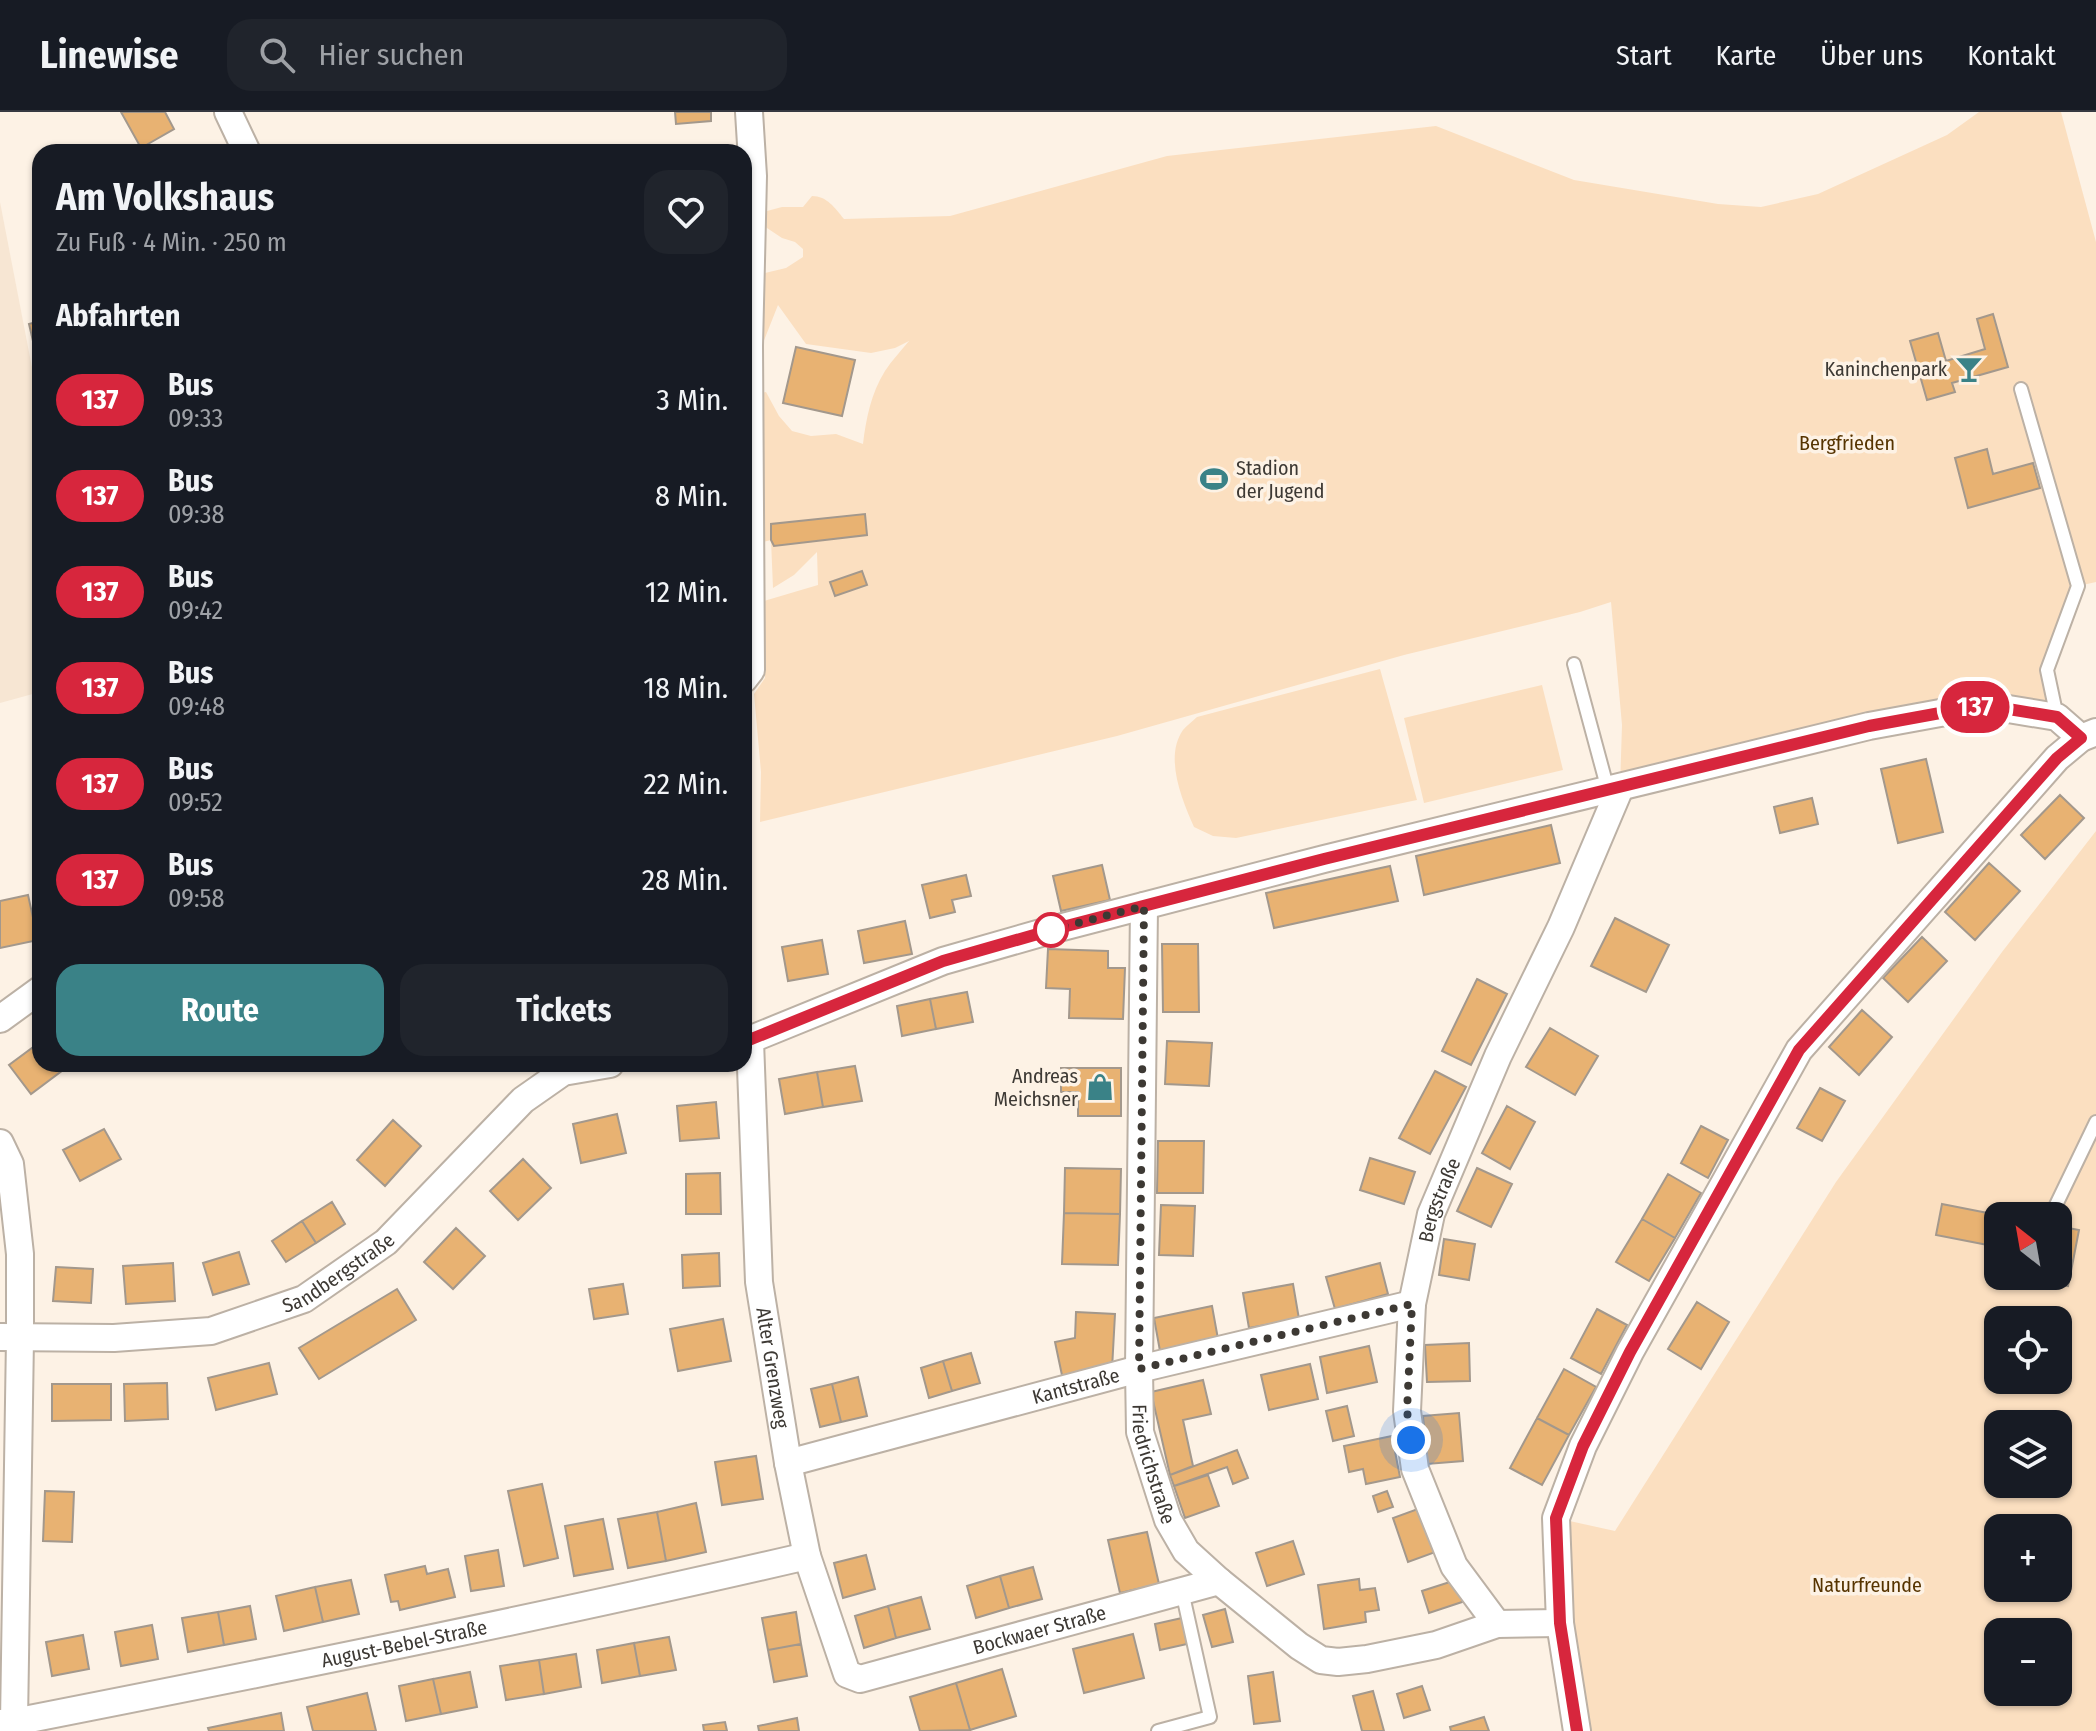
<!DOCTYPE html>
<html lang="de">
<meta charset="utf-8">
<style>
:root{--surface:#171b24;--page:#20242c;--text:#f1f3f6;--muted:#9ea1a6;--line:#363941;--accent:#3a8287}
body{margin:0;font-family:"Fira Sans Condensed",sans-serif;background:var(--page);color:var(--text);height:100vh;display:flex;flex-direction:column;font-size:30px;white-space:nowrap}
*{box-sizing:border-box;margin:0}
p{font-size:26px;color:var(--muted)}
.icon{flex:none;width:44px;height:44px;fill:none;stroke:currentColor;stroke-width:2;stroke-linecap:round;stroke-linejoin:round}
.map{position:relative;flex:1;overflow:hidden}
.side{position:absolute;left:32px;top:32px;width:720px;height:928px;display:flex;flex-direction:column;background:var(--surface);border-radius:24px;box-shadow:0 2px 6px #0004}
.side>*{flex:none}
.badge{padding:0 16px;border-radius:26px;font-size:28px;line-height:52px}
.needle{width:52px;rotate:329deg}
.tools{position:absolute;left:1984px;top:1090px;display:grid;gap:16px}
.tools a{display:grid;place-items:center;width:88px;height:88px;border-radius:16px;background:var(--surface);box-shadow:0 2px 6px #0004;font-size:40px}
.you{position:absolute;width:40px;height:40px;margin:-20px;border:6px solid #fff;border-radius:50%;background:#1a73e8;box-shadow:0 0 0 12px #1a73e833}
.map>.badge{position:absolute;translate:-50% -50%;box-shadow:0 0 0 4px #fff}
h2{padding:0 24px;font-size:30px;line-height:72px}
.round{display:grid;place-items:center;flex:none;width:84px;height:84px;border-radius:24px;background:var(--page)}
.headline{display:flex;align-items:center;justify-content:space-between;height:136px;padding:0 24px}
h1{font-size:38px;font-weight:700;line-height:60px}
.primary-button{display:flex;gap:16px;margin-top:auto;padding:16px 24px}
.primary-button a{flex:1;height:92px;border-radius:24px;background:var(--accent);color:#fff;font-size:32px;font-weight:700;line-height:92px;text-align:center}
.primary-button a+a{background:var(--page);color:var(--text)}
ul{padding:0;list-style:none}
li{display:flex;align-items:center;gap:24px;height:96px;padding:0 24px}
li div{flex:1}
li b{display:block;font-size:30px}
li em{font-style:normal}
li .badge{min-width:88px;font-weight:700;text-align:center}
header{display:flex;align-items:center;gap:48px;box-sizing:border-box;height:112px;padding:0 40px;background:var(--surface);border-bottom:2px solid var(--line)}
header strong{font-size:38px}
nav{display:flex;gap:44px;margin-inline-start:auto;font-size:28px}
.search{width:560px;height:72px;background:var(--page);display:flex;align-items:center;gap:20px;box-sizing:border-box;padding:0 28px;border-radius:24px;color:var(--muted);font-size:30px}
.map>svg:first-child{display:block}
.built{fill:#f7e6d3}
.green{fill:#fbdfc0;fill-rule:evenodd}
.building{fill:#e8b272;stroke:#a3988c;stroke-width:2}
.lines{fill:none;stroke-linecap:round;stroke-linejoin:round}
.lane-casing{stroke:#bcb1a5;stroke-width:16}
.street-casing{stroke:#bcb1a5;stroke-width:30}
.lane{stroke:#fff;stroke-width:12}
.street{stroke:#fff;stroke-width:26}
.line-casing{stroke:#fff;stroke-width:18}
.line{stroke:#d7263d;stroke-width:12}
.walk{stroke:#3d3934;stroke-width:8;stroke-dasharray:0 14.4}
.stop-dot{fill:#fff;stroke:#d7263d;stroke-width:4}
.labels{text-anchor:middle;dominant-baseline:central;stroke-width:7;stroke-linejoin:round;paint-order:stroke}
.poi-label{font-size:20px;fill:#3d3934;stroke:#fdf2e5;text-anchor:end}
.park-label{font-size:20px;fill:#563400;stroke:#fdf2e5}
.street-label{font-size:20px;fill:#3d3934;stroke:#fdf2e5}
</style>
<header>
<strong>Linewise</strong>
<div class="search"><svg class="icon" aria-label="search" viewBox="0 0 24 24"><circle cx="10" cy="10" r="6"/><path d="M15 15l6 6"/></svg>Hier suchen</div>
<nav><a>Start</a><a>Karte</a><a>Über uns</a><a>Kontakt</a></nav>
</header>
<div class="map">
<svg width="2096" height="1619" viewBox="0 0 2096 1619">
<rect width="100%" height="100%" fill="#fdf2e5"/>
<path class="built" d="M 0,90 L 40,297 L 40,580 L 0,591 Z"/>
<path class="green" d="M 1979,0 L 2061,0 L 2096,130 L 2096,470 L 2078,474 L 2047,558 L 2057,605 L 1983,593 L 1620,676 L 1622,613 L 1611,490 L 1580,500 L 1404,543 L 1117,624 L 760,710 L 761,660 L 754,582 L 765,566 L 764,489 L 818,473 L 817,440 L 794,463 L 773,476 L 771,428 L 755,432 L 755,282 L 766,280 L 779,304 L 792,319 L 811,324 L 836,322 L 863,332 C 866,307 871,281 885,259 C 892,248 901,239 909,229 L 895,236 L 871,241 L 806,232 L 778,193 L 763,231 L 756,225 L 754,195 L 765,161 L 786,156 L 803,145 L 803,137 L 795,130 L 782,126 L 764,114 L 767,99 L 782,95 L 803,95 L 812,84 C 827,84 835,96 844,107 L 950,104 L 1167,44 L 1436,14 L 1574,68 L 1718,92 L 1761,95 L 1818,82 L 1947,23 Z
M 1380,557 L 1417,688 L 1236,726 L 1213,724 L 1194,715 C 1182,688 1164,645 1183,618 C 1187,613 1193,609 1197,605 Z
M 1542,573 L 1563,658 L 1424,691 L 1404,606 Z
M 2096,719 L 2096,1619 L 1577,1619 L 1556,1406 L 1615,1419 L 1836,1070 L 2002,840 ZM 1998,1104 L 2058,1104 L 2058,1164 L 1998,1164 ZM 1998,1208 L 2058,1208 L 2058,1268 L 1998,1268 ZM 1998,1312 L 2058,1312 L 2058,1372 L 1998,1372 ZM 1998,1416 L 2058,1416 L 2058,1476 L 1998,1476 ZM 1998,1520 L 2058,1520 L 2058,1580 L 1998,1580 Z"/>
<path class="building" d="M 121,0 L 165,0 L 174,17 L 141,36 Z
M 675,0 L 711,0 L 711,9 L 676,12 Z
M 1993,202 L 2008,255 L 1952,271 L 1955,280 L 1927,288 L 1910,229 L 1938,221 L 1946,249 L 1985,237 L 1977,207 Z
M 40,209 L 40,259 L 29,212 Z
M 796,235 L 855,248 L 842,304 L 783,291 Z
M 1987,337 L 1993,362 L 2033,351 L 2040,376 L 1968,396 L 1955,346 Z
M 865,402 L 867,423 L 774,434 L 771,428 L 771,412 Z
M 862,459 L 867,473 L 835,484 L 830,470 Z
M 1926,647 L 1943,720 L 1898,731 L 1881,657 Z
M 2060,683 L 2084,706 L 2045,747 L 2021,723 Z
M 1812,686 L 1818,712 L 1780,721 L 1774,695 Z
M 1551,713 L 1560,751 L 1424,783 L 1416,744 Z
M 1989,751 L 2020,779 L 1975,828 L 1945,800 Z
M 1102,753 L 1110,788 L 1061,799 L 1053,764 Z
M 1390,754 L 1398,789 L 1274,816 L 1266,781 Z
M 966,763 L 971,784 L 952,788 L 955,800 L 930,806 L 922,773 Z
M 28,783 L 38,828 L 0,836 L 0,789 Z
M 1615,806 L 1669,833 L 1646,880 L 1591,854 Z
M 905,809 L 912,842 L 864,851 L 858,819 Z
M 1922,825 L 1947,849 L 1908,890 L 1883,866 Z
M 822,828 L 828,862 L 788,869 L 782,835 Z
M 1162,832 L 1198,832 L 1199,900 L 1163,900 Z
M 1048,837 L 1108,839 L 1108,856 L 1125,856 L 1123,907 L 1069,906 L 1070,877 L 1046,876 Z
M 1477,867 L 1507,882 L 1471,953 L 1442,939 Z
M 967,880 L 973,910 L 936,917 L 930,887 Z
M 930,887 L 936,917 L 902,924 L 897,894 Z
M 1862,898 L 1892,925 L 1859,963 L 1829,935 Z
M 1550,916 L 1598,944 L 1575,983 L 1526,955 Z
M 1167,929 L 1212,931 L 1209,974 L 1165,972 Z
M 40,930 L 40,952 L 58,952 L 63,958 L 31,982 L 9,953 Z
M 855,954 L 862,989 L 823,995 L 817,960 Z
M 1061,956 L 1121,956 L 1121,1004 L 1078,1004 L 1078,980 L 1061,980 Z
M 1435,959 L 1466,975 L 1430,1042 L 1399,1026 Z
M 817,960 L 823,995 L 785,1002 L 779,967 Z
M 1820,976 L 1845,989 L 1822,1029 L 1797,1016 Z
M 716,990 L 719,1026 L 680,1029 L 677,994 Z
M 1507,994 L 1535,1010 L 1510,1057 L 1482,1041 Z
M 617,1002 L 626,1041 L 581,1051 L 573,1012 Z
M 393,1008 L 421,1034 L 385,1074 L 357,1048 Z
M 1701,1014 L 1728,1028 L 1708,1066 L 1681,1051 Z
M 104,1017 L 121,1047 L 80,1069 L 63,1038 Z
M 1158,1029 L 1204,1029 L 1203,1081 L 1157,1081 Z
M 1370,1046 L 1415,1060 L 1404,1092 L 1360,1078 Z
M 523,1047 L 551,1076 L 518,1108 L 490,1079 Z
M 1065,1056 L 1121,1057 L 1120,1102 L 1064,1101 Z
M 1477,1056 L 1512,1072 L 1491,1115 L 1457,1099 Z
M 720,1061 L 721,1102 L 686,1102 L 686,1062 Z
M 1668,1062 L 1701,1081 L 1675,1126 L 1642,1107 Z
M 332,1090 L 345,1112 L 316,1131 L 302,1109 Z
M 1942,1092 L 2003,1104 L 1998,1104 L 1998,1135 L 1936,1123 Z
M 1161,1093 L 1195,1094 L 1193,1144 L 1159,1143 Z
M 1064,1101 L 1120,1102 L 1118,1153 L 1062,1152 Z
M 1642,1107 L 1675,1126 L 1649,1169 L 1616,1150 Z
M 302,1109 L 316,1131 L 286,1150 L 272,1129 Z
M 2058,1114 L 2079,1118 L 2073,1149 L 2058,1146 Z
M 456,1116 L 485,1144 L 453,1177 L 424,1150 Z
M 1444,1127 L 1475,1132 L 1469,1168 L 1439,1163 Z
M 239,1140 L 249,1172 L 213,1183 L 203,1151 Z
M 719,1141 L 720,1174 L 683,1176 L 682,1143 Z
M 2060,1146 L 2073,1149 L 2068,1174 L 2055,1172 L 2056,1164 L 2058,1164 Z
M 173,1151 L 175,1189 L 126,1192 L 123,1154 Z
M 1380,1151 L 1388,1182 L 1335,1197 L 1326,1165 Z
M 56,1155 L 93,1157 L 91,1191 L 53,1189 Z
M 623,1172 L 628,1202 L 594,1207 L 589,1177 Z
M 1293,1172 L 1299,1207 L 1249,1216 L 1243,1181 Z
M 397,1177 L 416,1208 L 319,1267 L 299,1236 Z
M 1697,1190 L 1729,1210 L 1701,1257 L 1668,1237 Z
M 1212,1194 L 1218,1227 L 1160,1239 L 1154,1206 Z
M 1597,1197 L 1627,1213 L 1601,1262 L 1571,1246 Z
M 1076,1200 L 1115,1202 L 1112,1257 L 1063,1268 L 1055,1230 L 1075,1226 Z
M 723,1207 L 731,1249 L 678,1259 L 670,1217 Z
M 1469,1231 L 1470,1269 L 1427,1270 L 1425,1233 Z
M 1369,1234 L 1377,1270 L 1327,1281 L 1320,1245 Z
M 971,1241 L 980,1271 L 952,1279 L 943,1249 Z
M 943,1249 L 952,1279 L 929,1286 L 921,1256 Z
M 269,1251 L 277,1282 L 216,1298 L 208,1266 Z
M 1310,1252 L 1318,1287 L 1269,1298 L 1261,1263 Z
M 1564,1257 L 1596,1275 L 1569,1323 L 1537,1306 Z
M 858,1265 L 867,1304 L 841,1310 L 832,1272 Z
M 1203,1268 L 1211,1302 L 1183,1308 L 1193,1354 L 1170,1363 L 1151,1280 Z
M 167,1271 L 168,1307 L 125,1309 L 124,1272 Z
M 52,1272 L 111,1272 L 111,1308 L 52,1309 Z
M 832,1272 L 841,1310 L 820,1315 L 811,1277 Z
M 1347,1294 L 1354,1324 L 1333,1329 L 1326,1299 Z
M 1459,1301 L 1463,1349 L 1427,1352 L 1423,1304 Z
M 1537,1306 L 1569,1323 L 1542,1373 L 1510,1356 Z
M 1392,1324 L 1400,1365 L 1366,1372 L 1363,1357 L 1349,1360 L 1344,1334 Z
M 1237,1338 L 1248,1366 L 1233,1372 L 1227,1355 L 1174,1374 L 1170,1363 Z
M 756,1344 L 763,1387 L 722,1393 L 715,1350 Z
M 1208,1363 L 1219,1394 L 1185,1406 L 1174,1374 Z
M 542,1372 L 558,1446 L 524,1454 L 508,1379 Z
M 45,1379 L 74,1380 L 72,1430 L 43,1429 Z
M 1387,1379 L 1393,1395 L 1378,1400 L 1373,1384 Z
M 696,1391 L 706,1440 L 666,1449 L 657,1400 Z
M 1426,1394 L 1441,1438 L 1408,1450 L 1393,1406 Z
M 657,1400 L 666,1449 L 628,1456 L 618,1407 Z
M 603,1407 L 613,1457 L 574,1464 L 565,1414 Z
M 1147,1420 L 1159,1472 L 1120,1481 L 1108,1428 Z
M 1293,1429 L 1304,1462 L 1267,1474 L 1256,1441 Z
M 498,1438 L 504,1474 L 471,1479 L 465,1444 Z
M 866,1443 L 875,1477 L 843,1486 L 834,1451 Z
M 425,1454 L 427,1462 L 448,1457 L 455,1485 L 400,1498 L 398,1489 L 391,1490 L 385,1463 Z
M 1033,1455 L 1042,1487 L 1009,1496 L 1000,1464 Z
M 1000,1464 L 1009,1496 L 976,1506 L 967,1474 Z
M 1359,1467 L 1360,1478 L 1375,1476 L 1379,1498 L 1365,1500 L 1366,1510 L 1324,1517 L 1318,1473 Z
M 1459,1467 L 1465,1489 L 1429,1501 L 1422,1479 Z
M 351,1468 L 359,1502 L 323,1510 L 315,1475 Z
M 315,1475 L 323,1510 L 284,1519 L 276,1484 Z
M 921,1485 L 930,1517 L 896,1526 L 888,1494 Z
M 250,1494 L 256,1527 L 224,1533 L 218,1500 Z
M 888,1494 L 896,1526 L 864,1536 L 855,1504 Z
M 1225,1497 L 1233,1530 L 1212,1535 L 1203,1503 Z
M 218,1500 L 224,1533 L 188,1540 L 182,1506 Z
M 796,1500 L 801,1532 L 768,1538 L 762,1506 Z
M 1182,1506 L 1187,1532 L 1160,1538 L 1155,1512 Z
M 152,1513 L 158,1547 L 121,1554 L 115,1520 Z
M 1133,1522 L 1144,1566 L 1084,1581 L 1073,1537 Z
M 83,1523 L 89,1557 L 52,1564 L 46,1530 Z
M 669,1525 L 676,1558 L 640,1564 L 634,1531 Z
M 634,1531 L 640,1564 L 602,1571 L 597,1538 Z
M 801,1532 L 807,1564 L 774,1570 L 768,1538 Z
M 576,1542 L 581,1575 L 544,1582 L 539,1548 Z
M 539,1548 L 544,1582 L 506,1588 L 500,1554 Z
M 1002,1557 L 1016,1604 L 970,1618 L 956,1571 Z
M 470,1560 L 477,1595 L 441,1602 L 433,1567 Z
M 1273,1560 L 1280,1609 L 1254,1612 L 1248,1564 Z
M 433,1567 L 441,1602 L 406,1609 L 399,1574 Z
M 956,1571 L 970,1618 L 920,1619 L 910,1585 Z
M 1422,1574 L 1430,1598 L 1404,1606 L 1397,1582 Z
M 1373,1579 L 1384,1619 L 1362,1619 L 1353,1584 Z
M 367,1581 L 376,1619 L 313,1619 L 307,1595 Z
M 281,1601 L 284,1619 L 209,1619 L 208,1616 Z
M 1484,1605 L 1489,1619 L 1451,1619 L 1450,1615 Z
M 797,1606 L 799,1619 L 759,1619 L 758,1614 Z
M 725,1610 L 727,1619 L 704,1619 L 703,1613 Z"/>
<g class="lines">
<g class="lane-casing">
<path id="lane" d="M 2021,277 L 2078,474 L 2047,558 L 2057,605
M 1574,552 L 1608,678
M 2055,1095 L 2096,1010
M 1158,1619 L 1210,1605 L 1182,1479"/>
</g>
<g class="street-casing">
<g id="street">
<path d="M 228,0 L 247,40"/>
<path d="M 744,567 L 751,558 L 749,234 L 753,64 L 749,0"/>
<path id="s1" d="M 1144,794 L 1139,1257 L 1140,1320 L 1168,1408 L 1186,1439 L 1219,1469 L 1299,1534 L 1321,1548 L 1338,1550 L 1367,1547 L 1436,1533 L 1497,1512 L 1560,1511"/>
<path d="M 0,907 L 40,878"/>
<path id="s2" d="M 750,929 L 759,1170 L 788,1351 L 807,1444 L 847,1562 L 860,1567 L 1219,1469"/>
<path d="M 744,930 L 943,849 L 1055,817 L 1324,747 L 1869,614 L 1984,593 L 2057,605 L 2081,626"/>
<path d="M 0,1031 L 10,1052 L 20,1142 L 20,1226 L 14,1610"/>
<path id="s3" d="M 0,1225 L 114,1226 L 211,1219 L 304,1187 L 386,1130 L 523,988 L 563,960 L 610,952"/>
<path id="s4" d="M 788,1351 L 1139,1257 L 1412,1192"/>
<path id="s5" d="M 1497,1512 L 1454,1454 L 1415,1357 L 1407,1299 L 1412,1192 L 1431,1102 L 1498,944 L 1561,815 L 1620,676"/>
<path id="s6" d="M 0,1611 L 14,1610 C 279,1558 544,1505 807,1444"/>
<path d="M 1577,1619 L 1560,1511 L 1556,1406 L 1583,1334 L 1630,1240 L 1799,938 L 2057,646 L 2081,626 L 2096,620"/>
</g>
</g>
<use href="#lane" class="lane"/>
<use href="#street" class="street"/>
</g>
<g class="lines">
<g class="line-casing">
<path id="line" d="M 744,930 L 943,849 L 1055,817 L 1324,747 L 1869,614 L 1984,593 L 2057,605 L 2081,626 L 2057,646 L 1799,938 L 1630,1240 L 1583,1334 L 1556,1406 L 1560,1511 L 1577,1619"/>
</g>
<use href="#line" class="line"/>
<path class="walk" d="M 1051,818 L 1144,794 L 1139,1257 L 1412,1192 L 1407,1299 L 1411,1328"/>
</g>
<defs>
<g id="bar-bare" transform="scale(2.16)"><path d="M-6-5H6L.8 .8V4.5H3.5V6h-7V4.5H-.8V.8Z" fill="#3a8287" stroke="#fdf2e5" stroke-width="2.5" paint-order="stroke"/></g>
<g id="stadium-bare" transform="scale(2.16)"><path d="M0-5a6.5 5 0 1 0 0 10a6.5 5 0 1 0 0-10ZM-3.5-1.8h7v3.6h-7Z" fill="#3a8287" stroke="#fdf2e5" stroke-width="2.5" paint-order="stroke"/></g>
<g id="shop-bare" transform="scale(2.16)"><path d="M-5-2.5h2.3a2.7 3.5 0 0 1 5.4 0H5L5.5 6h-11ZM-1.5-2.5h3a1.5 2.3 0 0 0-3 0Z" fill="#3a8287" stroke="#fdf2e5" stroke-width="2.5" paint-order="stroke"/></g>
</defs>
<g fill-rule="evenodd">
<use href="#bar-bare" x="1969" y="257"/>
<use href="#stadium-bare" x="1214" y="367"/>
<use href="#shop-bare" x="1100" y="975"/>
</g>
<circle class="stop-dot" cx="1051" cy="818" r="16"/>
<g class="labels">
<g class="poi-label">
<text x="1947" y="257">Kaninchenpark</text>
<text x="1236" y="356" text-anchor="start">Stadion<tspan x="1236" dy="23">der Jugend</tspan></text>
<text x="1078" y="964">Andreas<tspan x="1078" dy="23">Meichsner</tspan></text>
</g>
<g class="park-label">
<text x="1847" y="331">Bergfrieden</text>
<text x="1867" y="1473">Naturfreunde</text>
</g>
<g class="street-label">
<text stroke="none"><textPath href="#s5" startOffset="450">Bergstraße</textPath></text>
<text stroke="none"><textPath href="#s3" startOffset="352">Sandbergstraße</textPath></text>
<text stroke="none"><textPath href="#s2" startOffset="328">Alter Grenzweg</textPath></text>
<text stroke="none"><textPath href="#s4" startOffset="298">Kantstraße</textPath></text>
<text stroke="none"><textPath href="#s1" startOffset="560">Friedrichstraße</textPath></text>
<text stroke="none"><textPath href="#s2" startOffset="844">Bockwaer Straße</textPath></text>
<text stroke="none"><textPath href="#s6" startOffset="412">August-Bebel-Straße</textPath></text>
</g>
</g>
</svg>
<div class="tools">
<a><svg class="needle" viewBox="-14 -14 28 28"><path d="M0-13l5 13h-10z" fill="#e53935"/><path d="M0 13l5-13h-10z" fill="#9ea1a6"/></svg></a>
<a><svg class="icon" aria-label="locate" viewBox="0 0 24 24"><circle cx="12" cy="12" r="6"/><path d="M12 2v4M12 18v4M2 12h4M18 12h4"/></svg></a>
<a><svg class="icon" aria-label="layers" viewBox="0 0 24 24"><path d="M12 4l9 5-9 5-9-5zM3 14l9 5 9-5"/></svg></a>
<a>+</a>
<a>−</a>
</div>
<div class="you" style="left:1411px;top:1328px"></div>
<b class="badge" style="left:1975px;top:595px;background:#d7263d;color:#fff">137</b>
<section class="side">
<div class="headline"><div><h1>Am Volkshaus</h1><p>Zu Fuß · 4 Min. · 250 m</p></div><a class="round"><svg class="icon" aria-label="heart" viewBox="0 0 24 24"><path d="M12 20l-8-8c-3-5 5-10 8-4 3-6 11-1 8 4z"/></svg></a></div>
<h2>Abfahrten</h2>
<ul>
<li><span class="badge" style="background:#d7263d;color:#fff">137</span><div><b>Bus</b><p>09:33</p></div><em>3 Min.</em></li>
<li><span class="badge" style="background:#d7263d;color:#fff">137</span><div><b>Bus</b><p>09:38</p></div><em>8 Min.</em></li>
<li><span class="badge" style="background:#d7263d;color:#fff">137</span><div><b>Bus</b><p>09:42</p></div><em>12 Min.</em></li>
<li><span class="badge" style="background:#d7263d;color:#fff">137</span><div><b>Bus</b><p>09:48</p></div><em>18 Min.</em></li>
<li><span class="badge" style="background:#d7263d;color:#fff">137</span><div><b>Bus</b><p>09:52</p></div><em>22 Min.</em></li>
<li><span class="badge" style="background:#d7263d;color:#fff">137</span><div><b>Bus</b><p>09:58</p></div><em>28 Min.</em></li>
</ul>
<div class="primary-button"><a>Route</a><a>Tickets</a></div>
</section>
</div>
